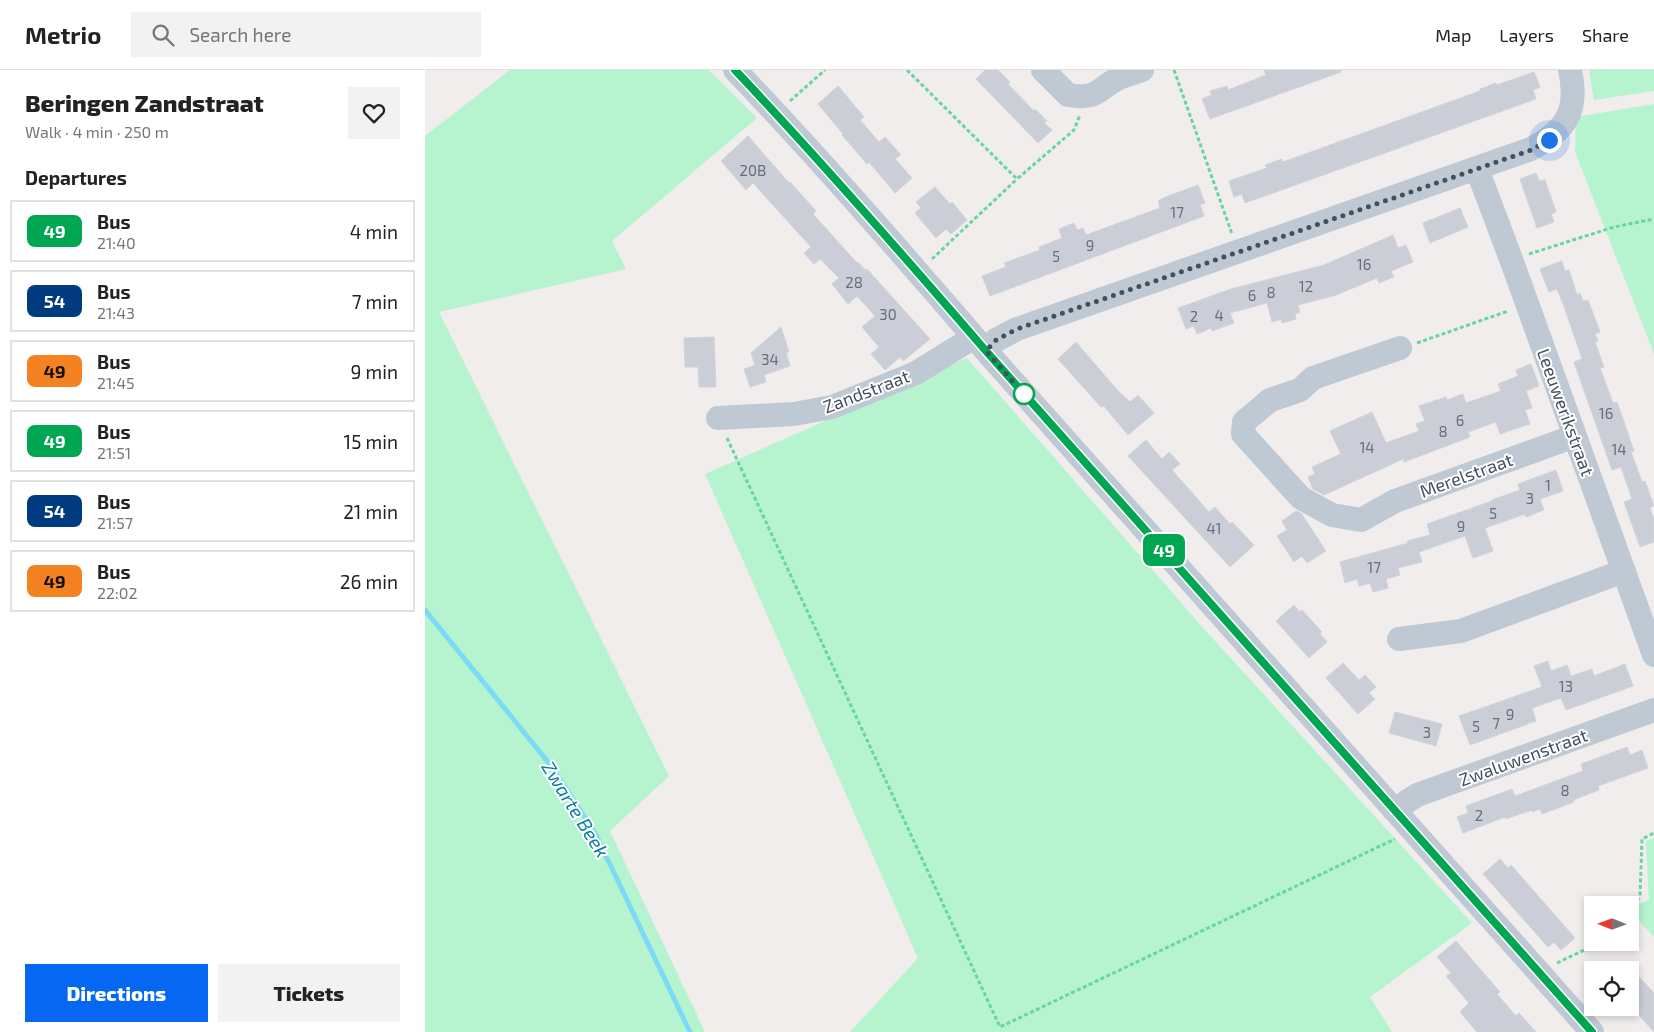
<!DOCTYPE html>
<meta charset="utf-8">
<style>
:root{--surface:#fff;--page:#f2f2f2;--text:#222;--muted:#767676;--line:#e0e0e0;--accent:#0567f2}
body{margin:0;font-family:"Exo 2",sans-serif;background:var(--page);color:var(--text);height:100vh;display:flex;flex-direction:column;font-size:19px;white-space:nowrap}
*{box-sizing:border-box;margin:0}
p{font-size:16px;color:var(--muted)}
.icon{flex:none;width:28px;height:28px;fill:none;stroke:currentColor;stroke-width:2;stroke-linecap:round;stroke-linejoin:round}
.map{position:relative;flex:1;overflow:hidden}
.sheet{display:flex;flex-direction:column;background:var(--surface);width:425px}
.sheet>*{flex:none}
.badge{padding:0 10px;border-radius:8px;font-size:18px;line-height:32px}
.needle{width:32px;rotate:271deg}
.fabs{position:absolute;left:1159px;top:826px;display:grid;gap:10px}
.fabs a{display:grid;place-items:center;width:55px;height:55px;border-radius:0px;background:var(--surface);box-shadow:0 2px 8px #0003;font-size:25px}
.you{position:absolute;width:25px;height:25px;margin:-12px;border:4px solid #fff;border-radius:50%;background:#1a73e8;box-shadow:0 0 0 8px #1a73e833}
.map>.badge{position:absolute;translate:-50% -50%;box-shadow:0 0 0 2px #fff}
h2{padding:0 25px;font-size:19px;line-height:45px}
.round{display:grid;place-items:center;flex:none;width:52px;height:52px;border-radius:0px;background:var(--page)}
.head{display:flex;align-items:center;justify-content:space-between;height:85px;padding:0 25px}
h1{font-size:24px;font-weight:800;line-height:38px}
.button{display:flex;gap:10px;margin-top:auto;padding:10px 25px}
.button a{flex:1;height:58px;border-radius:0px;background:var(--accent);color:#fff;font-size:20px;font-weight:800;line-height:58px;text-align:center}
.button a+a{background:var(--page);color:var(--text)}
ul{padding:0;list-style:none}
li{display:flex;align-items:center;gap:15px;height:62px;margin:0 10px 8px;padding:0 15px;border:2px solid var(--line);border-radius:0px}
li div{flex:1}
li b{display:block;font-size:19px}
li em{font-style:normal}
li .badge{min-width:55px;font-weight:700;text-align:center}
header{display:flex;align-items:center;gap:30px;box-sizing:border-box;height:70px;padding:0 25px;background:var(--surface);border-bottom:1px solid var(--line)}
header strong{font-size:24px}
nav{display:flex;gap:28px;margin-inline-start:auto;font-size:18px}
.search{width:350px;height:45px;background:var(--page);display:flex;align-items:center;gap:12px;box-sizing:border-box;padding:0 18px;border-radius:0px;color:var(--muted);font-size:19px}
main{display:flex;flex:1;min-height:0}
.map>svg:first-child{display:block}
.green{fill:#b5f4cf}
.lines{fill:none;stroke-linecap:round;stroke-linejoin:round}
.stream{stroke:#7ddaf6;stroke-width:5}
.building{fill:#cbced6;stroke:#d0d3da}
.path{stroke:#69d5a2;stroke-width:3;stroke-dasharray:4 2.5;stroke-linecap:butt}
.minor{stroke:#bec9d4;stroke-width:24}
.line-casing{stroke:#fff;stroke-width:11}
.line{stroke:#00a651;stroke-width:8}
.walk{stroke:#43505c;stroke-width:5;stroke-dasharray:0 9}
.stop-dot{fill:#fff;stroke:#00a651;stroke-width:2.5}
.labels{text-anchor:middle;dominant-baseline:central;stroke-width:4;stroke-linejoin:round;paint-order:stroke}
.number-label{font-size:15px;fill:#65707a}
.street-label{font-size:18px;fill:#43505c;stroke:#fff}
.water-label{font-size:19px;font-style:italic;fill:#027da3;stroke:#fff}
</style>
<header>
<strong>Metrio</strong>
<div class="search"><svg class="icon" aria-label="search" viewBox="0 0 24 24"><circle cx="10" cy="10" r="6"/><path d="M15 15l6 6"/></svg>Search here</div>
<nav><a>Map</a><a>Layers</a><a>Share</a></nav>
</header>
<main>
<section class="sheet">
<div class="head"><div><h1>Beringen Zandstraat</h1><p>Walk · 4 min · 250 m</p></div><a class="round"><svg class="icon" aria-label="heart" viewBox="0 0 24 24"><path d="M12 20l-8-8c-3-5 5-10 8-4 3-6 11-1 8 4z"/></svg></a></div>
<h2>Departures</h2>
<ul>
<li><span class="badge" style="background:#00a651;color:#fff">49</span><div><b>Bus</b><p>21:40</p></div><em>4 min</em></li>
<li><span class="badge" style="background:#003b80;color:#fff">54</span><div><b>Bus</b><p>21:43</p></div><em>7 min</em></li>
<li><span class="badge" style="background:#f58220;color:#111">49</span><div><b>Bus</b><p>21:45</p></div><em>9 min</em></li>
<li><span class="badge" style="background:#00a651;color:#fff">49</span><div><b>Bus</b><p>21:51</p></div><em>15 min</em></li>
<li><span class="badge" style="background:#003b80;color:#fff">54</span><div><b>Bus</b><p>21:57</p></div><em>21 min</em></li>
<li><span class="badge" style="background:#f58220;color:#111">49</span><div><b>Bus</b><p>22:02</p></div><em>26 min</em></li>
</ul>
<div class="button"><a>Directions</a><a>Tickets</a></div>
</section>
<div class="map">
<svg width="1229" height="962" viewBox="0 0 1229 962">
<rect width="100%" height="100%" fill="#f0edec"/>
<path class="green" d="M 85,0 L 284,0 L 332,48 L 187,171 L 201,199 L 14,242 L 244,706 L 185,761 L 280,962 L 0,962 L 0,66 Z
M 1164,0 L 1229,0 L 1229,21 L 1169,30 Z
M 1229,34 L 1229,284 L 1150,82 L 1151,47 Z
M 542,288 L 780,560 L 1047,853 L 945,927 L 967,962 L 425,962 L 493,888 L 280,404 Z
M 1229,768 L 1229,867 L 1205,841 L 1205,838 L 1224,830 L 1221,771 Z"/>
<g class="lines">
<path class="stream" d="M 0,540 L 127,697 L 170,763 L 265,962"/>
</g>
<path class="building" d="M 560,0 L 573,0 L 585,12 L 583,14 L 609,41 L 610,39 L 622,51 L 619,53 L 627,60 L 613,73 L 551,9 Z
M 839,0 L 916,0 L 916,2 L 785,49 L 777,29 L 787,25 L 785,21 L 802,16 L 803,20 L 841,5 Z
M 1109,2 L 1115,17 L 1108,20 L 1111,29 L 820,133 L 817,124 L 809,127 L 804,111 L 842,98 L 840,95 L 857,89 L 858,92 L 1055,21 L 1055,19 L 1071,13 L 1072,15 Z
M 413,16 L 439,47 L 435,50 L 454,72 L 460,67 L 476,85 L 470,89 L 487,108 L 470,123 L 444,92 L 442,94 L 417,65 L 418,64 L 393,34 Z
M 323,66 L 364,113 L 365,112 L 391,141 L 388,144 L 432,193 L 433,192 L 440,200 L 442,199 L 505,269 L 478,291 L 475,287 L 460,300 L 446,284 L 454,277 L 437,257 L 450,246 L 432,226 L 423,234 L 407,214 L 414,208 L 395,189 L 389,194 L 379,183 L 386,177 L 328,113 L 321,120 L 296,91 Z
M 1111,103 L 1114,111 L 1120,110 L 1131,142 L 1126,144 L 1129,152 L 1112,158 L 1095,109 Z
M 773,115 L 780,133 L 775,135 L 779,146 L 565,226 L 557,206 L 581,197 L 579,193 L 615,180 L 614,177 L 637,168 L 634,159 L 649,153 L 652,160 L 658,158 L 661,165 L 735,138 L 733,131 L 738,128 Z
M 510,117 L 525,134 L 527,132 L 542,150 L 526,164 L 521,159 L 511,168 L 490,143 L 496,138 L 491,132 Z
M 1035,138 L 1043,157 L 1005,173 L 998,153 Z
M 968,165 L 973,178 L 981,175 L 988,192 L 966,201 L 969,207 L 954,213 L 952,208 L 911,225 L 873,235 L 875,242 L 870,244 L 871,249 L 857,253 L 856,249 L 847,252 L 842,233 L 805,243 L 809,253 L 787,261 L 786,258 L 772,264 L 769,256 L 761,259 L 753,238 L 806,219 L 899,195 Z
M 1137,191 L 1140,201 L 1144,200 L 1152,225 L 1155,223 L 1158,231 L 1163,230 L 1175,262 L 1170,264 L 1173,271 L 1170,272 L 1179,297 L 1175,298 L 1188,333 L 1192,332 L 1209,381 L 1206,382 L 1217,412 L 1220,411 L 1229,436 L 1225,438 L 1229,449 L 1229,472 L 1215,477 L 1199,432 L 1207,429 L 1196,397 L 1187,400 L 1149,292 L 1157,289 L 1140,239 L 1132,219 L 1124,222 L 1115,199 Z
M 356,257 L 364,282 L 361,282 L 365,296 L 339,305 L 341,312 L 325,317 L 319,299 L 330,295 L 326,283 Z
M 289,267 L 291,317 L 274,317 L 273,297 L 260,297 L 259,268 Z
M 651,272 L 693,321 L 705,332 L 713,325 L 729,343 L 703,365 L 679,336 L 676,337 L 633,289 Z
M 1106,294 L 1114,316 L 1101,321 L 1107,338 L 1100,340 L 1105,354 L 1075,364 L 1071,352 L 1043,362 L 1045,367 L 979,392 L 978,389 L 899,425 L 888,419 L 883,407 L 890,404 L 887,397 L 916,384 L 905,361 L 947,342 L 961,373 L 994,361 L 991,354 L 1000,351 L 994,336 L 1021,327 L 1022,330 L 1038,324 L 1041,333 L 1076,321 L 1073,314 L 1093,306 L 1091,300 Z
M 721,370 L 737,389 L 744,382 L 755,394 L 747,400 L 784,442 L 790,437 L 805,454 L 807,452 L 829,475 L 805,497 L 703,386 Z
M 1131,400 L 1138,421 L 1115,429 L 1119,440 L 1101,447 L 1100,444 L 1060,458 L 1068,481 L 1048,488 L 1040,466 L 994,482 L 997,492 L 973,498 L 975,505 L 961,509 L 963,518 L 948,522 L 945,513 L 934,516 L 932,509 L 920,513 L 915,492 L 983,473 L 982,471 L 1005,465 L 1002,454 L 1067,431 L 1067,430 L 1095,420 L 1093,414 Z
M 871,441 L 876,443 L 901,481 L 882,493 L 877,486 L 869,492 L 852,466 L 862,460 L 857,451 Z
M 869,535 L 875,542 L 877,540 L 897,562 L 895,564 L 902,572 L 884,588 L 851,551 Z
M 1123,591 L 1126,601 L 1142,595 L 1146,606 L 1167,599 L 1169,606 L 1200,594 L 1208,616 L 1141,640 L 1136,628 L 1107,638 L 1111,651 L 1045,675 L 1034,646 L 1117,617 L 1109,596 Z
M 918,593 L 934,610 L 940,605 L 951,617 L 944,623 L 950,629 L 933,644 L 901,608 Z
M 970,642 L 1017,654 L 1011,676 L 964,663 Z
M 1202,677 L 1205,685 L 1217,680 L 1223,698 L 1173,716 L 1174,720 L 1148,730 L 1149,732 L 1117,744 L 1115,739 L 1107,742 L 1107,740 L 1081,749 L 1080,747 L 1038,763 L 1032,747 L 1043,743 L 1041,736 L 1087,719 L 1090,726 L 1158,701 L 1156,694 Z
M 1075,789 L 1083,798 L 1086,795 L 1150,868 L 1136,880 L 1129,872 L 1123,877 L 1058,804 Z
M 1031,871 L 1075,922 L 1072,924 L 1091,946 L 1094,943 L 1111,962 L 1052,962 L 1035,942 L 1044,933 L 1021,906 L 1026,903 L 1012,887 Z
M 1213,906 L 1229,923 L 1229,962 L 1205,935 L 1205,913 Z"/>
<g class="lines">
<path class="path" d="M 482,0 L 592,109 L 649,60 L 655,45
M 749,0 L 807,164
M 365,31 L 400,0
M 1104,184 L 1189,157 L 1229,149
M 507,189 L 592,109
M 992,273 L 1083,241
M 302,368 L 575,957 L 970,769
M 1205,842 L 1215,826 L 1217,769 L 1229,763
M 1132,893 L 1176,872"/>
<path class="minor" d="M 310,0 C 397,91 479,186 561,281 L 1167,962
M 618,0 L 643,25 C 674,30 671,19 694,8 C 701,5 709,3 717,0
M 1052,99 L 1086,189 L 1229,585
M 975,278 L 888,308 L 875,320 L 845,330 L 819,352 L 818,364 L 876,428 L 907,445 L 936,450 L 970,431 L 1150,366
M 561,281 L 571,270 L 592,259 L 1106,79 C 1141,60 1154,42 1145,0
M 293,348 L 369,344 L 407,337 L 491,303 L 549,267
M 974,569 L 1036,561 L 1199,501
M 969,740 L 992,725 L 1229,640"/>
</g>
<g class="lines">
<g class="line-casing">
<path id="line" d="M 310,0 C 396,91 479,186 561,281 L 1167,962"/>
</g>
<use href="#line" class="line"/>
<path class="walk" d="M 599,324 L 561,281 L 571,270 L 592,259 L 1052,99 L 1106,80 L 1124,70"/>
</g>
<circle class="stop-dot" cx="599" cy="324" r="10"/>
<g class="labels">
<g class="number-label">
<text x="328" y="100">20B</text>
<text x="752" y="142">17</text>
<text x="665" y="175">9</text>
<text x="631" y="186">5</text>
<text x="939" y="194">16</text>
<text x="429" y="212">28</text>
<text x="881" y="216">12</text>
<text x="846" y="222">8</text>
<text x="827" y="225">6</text>
<text x="463" y="244">30</text>
<text x="794" y="245">4</text>
<text x="769" y="246">2</text>
<text x="345" y="289">34</text>
<text x="1181" y="343">16</text>
<text x="1035" y="350">6</text>
<text x="1018" y="361">8</text>
<text x="942" y="377">14</text>
<text x="1194" y="379">14</text>
<text x="1123" y="415">1</text>
<text x="1105" y="428">3</text>
<text x="1068" y="443">5</text>
<text x="1036" y="456">9</text>
<text x="789" y="458">41</text>
<text x="949" y="497">17</text>
<text x="1141" y="616">13</text>
<text x="1085" y="644">9</text>
<text x="1071" y="653">7</text>
<text x="1051" y="656">5</text>
<text x="1002" y="662">3</text>
<text x="1140" y="720">8</text>
<text x="1054" y="745">2</text>
</g>
<g class="street-label">
<text transform="translate(441 321) rotate(-21)">Zandstraat</text>
<text transform="translate(1141 342) rotate(70)">Leeuwerikstraat</text>
<text transform="translate(1041 405) rotate(-20)">Merelstraat</text>
<text transform="translate(1098 687) rotate(-20)">Zwaluwenstraat</text>
</g>
<g class="water-label">
<text transform="translate(151 739) rotate(58)">Zwarte Beek</text>
</g>
</g>
</svg>
<div class="fabs">
<a><svg class="needle" viewBox="-14 -14 28 28"><path d="M0-13l5 13h-10z" fill="#e53935"/><path d="M0 13l5-13h-10z" fill="#767676"/></svg></a>
<a><svg class="icon" aria-label="locate" viewBox="0 0 24 24"><circle cx="12" cy="12" r="6"/><path d="M12 2v4M12 18v4M2 12h4M18 12h4"/></svg></a>
</div>
<div class="you" style="left:1124px;top:70px"></div>
<b class="badge" style="left:739px;top:480px;background:#00a651;color:#fff">49</b>
</div>
</main>
